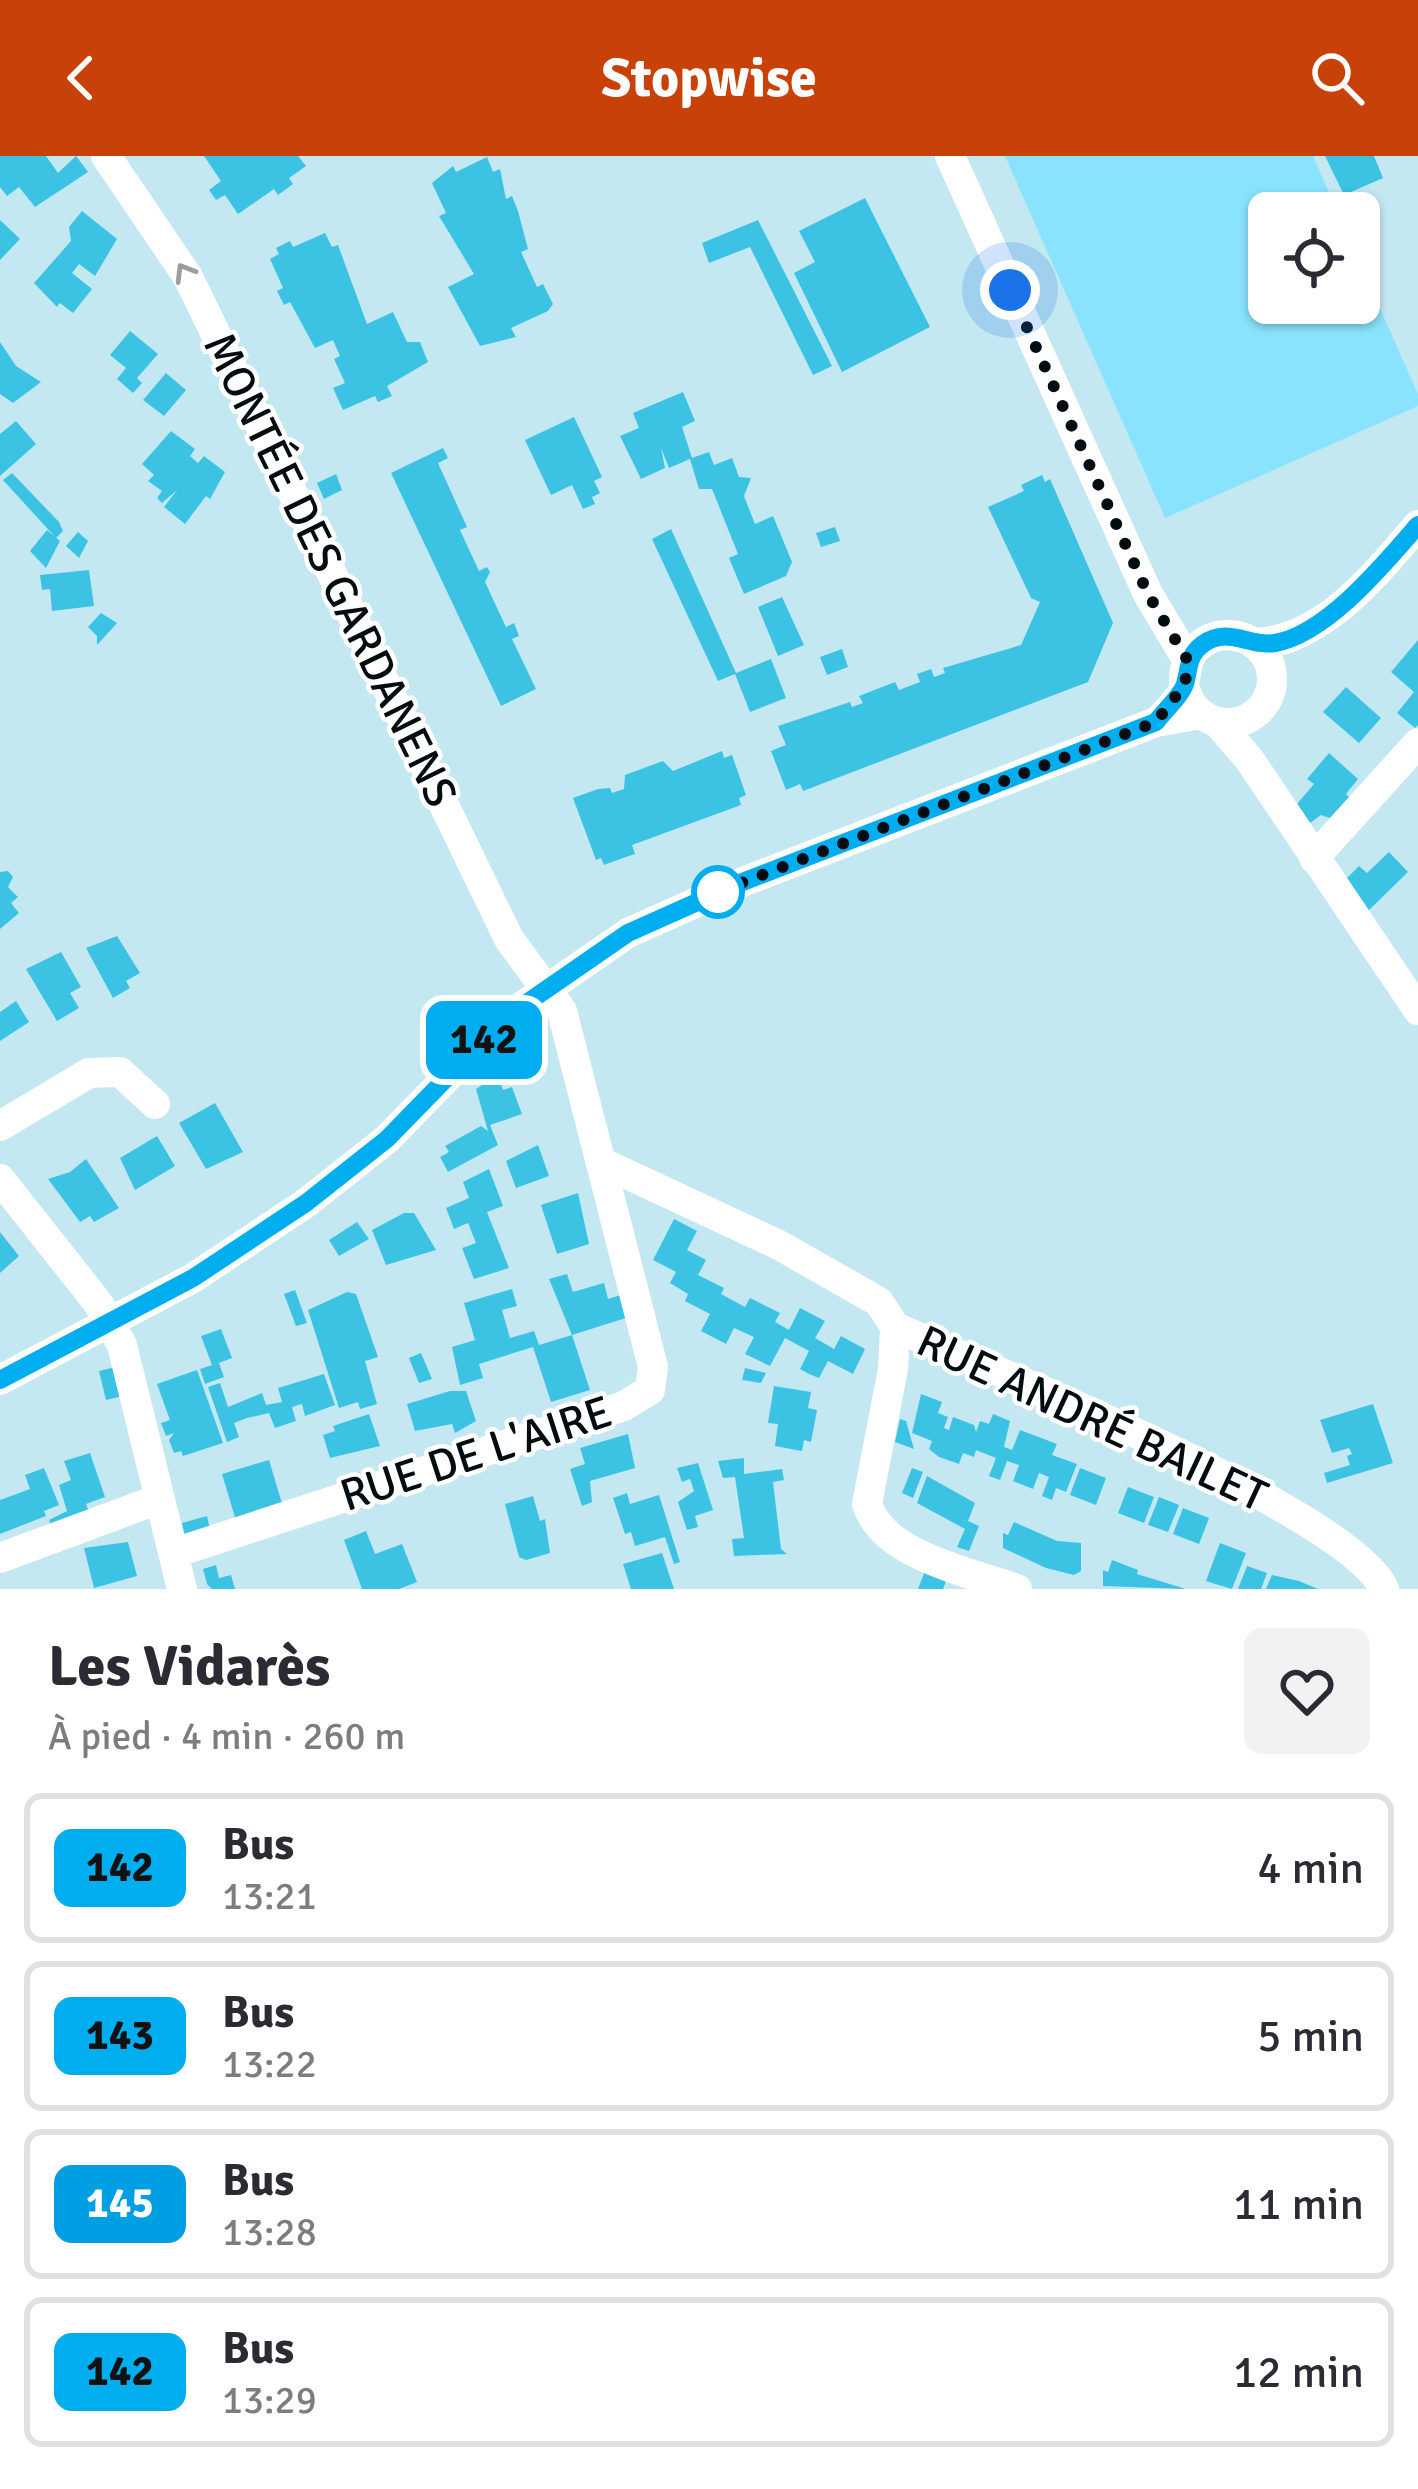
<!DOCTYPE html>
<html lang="fr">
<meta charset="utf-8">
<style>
:root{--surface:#fff;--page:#f2f2f3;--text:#2b2b33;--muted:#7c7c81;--line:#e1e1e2;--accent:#c84109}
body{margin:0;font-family:Signika,sans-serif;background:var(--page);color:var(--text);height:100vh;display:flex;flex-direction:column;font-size:45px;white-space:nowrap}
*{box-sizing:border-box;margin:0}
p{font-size:39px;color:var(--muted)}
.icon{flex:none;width:66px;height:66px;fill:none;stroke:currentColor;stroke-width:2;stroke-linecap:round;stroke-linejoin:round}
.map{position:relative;height:1433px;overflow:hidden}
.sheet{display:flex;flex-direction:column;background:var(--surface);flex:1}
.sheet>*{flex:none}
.badge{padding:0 24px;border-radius:18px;font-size:42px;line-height:78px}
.fabs{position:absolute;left:1248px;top:36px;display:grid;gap:24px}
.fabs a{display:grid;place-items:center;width:132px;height:132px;border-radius:18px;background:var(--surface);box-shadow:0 3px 9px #0004;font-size:60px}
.you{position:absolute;width:60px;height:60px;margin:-30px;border:9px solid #fff;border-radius:50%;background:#1a73e8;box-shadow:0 0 0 18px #1a73e833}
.map>.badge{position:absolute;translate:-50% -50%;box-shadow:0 0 0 6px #fff}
.round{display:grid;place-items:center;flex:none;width:126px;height:126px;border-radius:18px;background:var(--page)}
.overview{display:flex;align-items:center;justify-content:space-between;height:204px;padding:0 48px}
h1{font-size:57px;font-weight:700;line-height:90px}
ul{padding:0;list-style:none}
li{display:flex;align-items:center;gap:36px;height:150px;margin:0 24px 18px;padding:0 24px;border:6px solid var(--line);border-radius:18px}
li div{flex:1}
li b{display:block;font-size:45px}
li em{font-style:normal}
li .badge{min-width:132px;font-weight:700;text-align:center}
header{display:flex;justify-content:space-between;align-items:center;height:156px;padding:0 48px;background:var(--accent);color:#fff;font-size:54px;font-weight:700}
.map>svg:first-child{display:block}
.green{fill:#89e3fc}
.building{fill:#3cc3e4}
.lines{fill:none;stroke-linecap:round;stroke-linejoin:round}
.street{stroke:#fff;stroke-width:30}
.oneway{stroke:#9a9ea0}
.line-casing{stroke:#fff;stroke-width:27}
.line{stroke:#00adee;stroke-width:18}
.walk{stroke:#030d11;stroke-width:12;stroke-dasharray:0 21.6}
.stop-dot{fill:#fff;stroke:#00adee;stroke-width:6}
.labels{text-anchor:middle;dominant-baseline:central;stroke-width:9;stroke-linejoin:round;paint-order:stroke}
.street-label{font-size:45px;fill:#030d11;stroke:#fff}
</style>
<header><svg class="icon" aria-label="back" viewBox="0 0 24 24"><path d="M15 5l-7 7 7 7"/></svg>Stopwise<svg class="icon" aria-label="search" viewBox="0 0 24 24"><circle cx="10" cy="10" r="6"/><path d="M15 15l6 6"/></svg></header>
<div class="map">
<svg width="1418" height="1433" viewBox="0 0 1418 1433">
<rect width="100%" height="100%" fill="#c4e8f2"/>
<path class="green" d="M 1005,0 L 1313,0 L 1338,57 L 1269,57 L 1269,147 L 1359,147 L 1359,105 L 1418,238 L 1418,250 L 1165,362 Z"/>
<path class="building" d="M 0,0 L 46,0 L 58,17 L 76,0 L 88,16 L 35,51 L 19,31 L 7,40 L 0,31 Z
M 204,0 L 298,0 L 306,10 L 289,22 L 293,28 L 278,39 L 274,33 L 238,58 L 225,39 L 216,44 L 209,34 L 221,25 Z
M 1325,0 L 1374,0 L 1383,22 L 1344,39 Z
M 487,1 L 493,16 L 500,13 L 506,43 L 512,40 L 518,55 L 528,93 L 521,96 L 537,131 L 543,128 L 553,148 L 548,155 L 511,172 L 516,181 L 480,190 L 448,131 L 474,118 L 439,60 L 446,57 L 432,27 L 453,10 L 456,16 Z
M 865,42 L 930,171 L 842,216 L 794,117 L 815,106 L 799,75 Z
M 82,55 L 117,83 L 95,120 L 79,108 L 72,117 L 92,133 L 73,157 L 60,147 L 57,151 L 34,127 L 71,85 L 69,71 Z
M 0,64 L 20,83 L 0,104 Z
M 758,64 L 832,210 L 813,219 L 750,91 L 709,107 L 702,87 Z
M 325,77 L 332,91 L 338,89 L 367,168 L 393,156 L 407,186 L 420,186 L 428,206 L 387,230 L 392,240 L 378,246 L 375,240 L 343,254 L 333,232 L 345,227 L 334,203 L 340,200 L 333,184 L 315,192 L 290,146 L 284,149 L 277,135 L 283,132 L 270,103 L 279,98 L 276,92 L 290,85 L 293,91 Z
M 130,175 L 158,198 L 137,222 L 142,227 L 133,237 L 117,223 L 126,212 L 110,199 Z
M 0,186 L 16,210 L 41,226 L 13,247 L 0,238 Z
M 166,217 L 186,234 L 164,260 L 143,244 Z
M 683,236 L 695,265 L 682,271 L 692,302 L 709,296 L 714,309 L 732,302 L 739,321 L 751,322 L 744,340 L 755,368 L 773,360 L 792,406 L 786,420 L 744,438 L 729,402 L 738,398 L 712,333 L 699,333 L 690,303 L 669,312 L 661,292 L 665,312 L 641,323 L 620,280 L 639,272 L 633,257 Z
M 574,261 L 602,321 L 594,325 L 600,337 L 592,341 L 595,348 L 583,353 L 572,329 L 551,339 L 525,284 Z
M 16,265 L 36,288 L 0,320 L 0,278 Z
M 171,275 L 195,293 L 190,300 L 198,307 L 204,300 L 225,316 L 210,343 L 206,340 L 185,368 L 164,351 L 177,334 L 162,347 L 157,342 L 162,335 L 148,325 L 154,319 L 142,308 Z
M 443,292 L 448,302 L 438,307 L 467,371 L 460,374 L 479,415 L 487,411 L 490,416 L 485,426 L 506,471 L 514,467 L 519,480 L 512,483 L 536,533 L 501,550 L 391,317 Z
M 12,317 L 59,366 L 63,375 L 56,382 L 3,324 Z
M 336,318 L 342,334 L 324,343 L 317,327 Z
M 1042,319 L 1045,326 L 1050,323 L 1113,467 L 1088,526 L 803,635 L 800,628 L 786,634 L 771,595 L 786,589 L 778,570 L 850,546 L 852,551 L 863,547 L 859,540 L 895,526 L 899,534 L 920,526 L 917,518 L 931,513 L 934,521 L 945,517 L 943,512 L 1021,489 L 1040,446 L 1031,442 L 988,351 L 1024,335 L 1021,329 Z
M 835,371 L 840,385 L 821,391 L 816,377 Z
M 671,373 L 736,517 L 771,503 L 786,542 L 750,556 L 735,518 L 718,525 L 652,383 Z
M 47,374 L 60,385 L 46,412 L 30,395 Z
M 78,376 L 88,385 L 79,402 L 66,390 Z
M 89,414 L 94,450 L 52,455 L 50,433 L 42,434 L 40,419 Z
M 782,441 L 804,489 L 778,500 L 758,451 Z
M 101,457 L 117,467 L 97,489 L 97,480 L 88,471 Z
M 1418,484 L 1418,569 L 1415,572 L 1397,557 L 1414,536 L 1391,516 Z
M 842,493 L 848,511 L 827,519 L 820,501 Z
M 1346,531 L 1381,562 L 1359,587 L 1323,556 Z
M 722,595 L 724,602 L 732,599 L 746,639 L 739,642 L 741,649 L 632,689 L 635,698 L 623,702 L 604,709 L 601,702 L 596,704 L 573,642 L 598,633 L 610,632 L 612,637 L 624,633 L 625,619 L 663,605 L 673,615 Z
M 1329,597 L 1358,623 L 1346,638 L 1351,643 L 1333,663 L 1321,659 L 1310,667 L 1297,648 L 1314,628 L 1307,623 Z
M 1389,696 L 1408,716 L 1368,755 L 1345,724 L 1359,710 L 1367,717 Z
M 8,715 L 13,721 L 8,731 L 18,741 L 11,747 L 19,757 L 0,773 L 0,716 Z
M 117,780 L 140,817 L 126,825 L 130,832 L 113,842 L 86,792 Z
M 61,796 L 81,831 L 70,837 L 79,852 L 57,865 L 26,813 Z
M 16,845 L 29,866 L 0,885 L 0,856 Z
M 498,919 L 503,934 L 512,931 L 522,958 L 490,969 L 498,989 L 448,1016 L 440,1001 L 449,996 L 445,990 L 481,970 L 488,975 L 476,933 Z
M 215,947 L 243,996 L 206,1013 L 179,967 Z
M 157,980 L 175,1010 L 135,1034 L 120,1002 Z
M 538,989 L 549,1020 L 516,1032 L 506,1005 Z
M 86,1003 L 119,1052 L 94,1066 L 90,1060 L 80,1066 L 48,1023 L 70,1016 Z
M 489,1013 L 503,1050 L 487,1056 L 509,1112 L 474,1123 L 462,1092 L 476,1087 L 468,1067 L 454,1073 L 446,1052 L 469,1042 L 463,1026 Z
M 578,1037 L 589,1088 L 557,1098 L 541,1049 Z
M 404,1057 L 414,1057 L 436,1094 L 386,1109 L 372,1074 Z
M 674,1063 L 697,1075 L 687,1094 L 706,1104 L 698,1119 L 724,1132 L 721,1138 L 745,1151 L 750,1142 L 780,1157 L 775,1166 L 789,1174 L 800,1152 L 825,1165 L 815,1182 L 834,1193 L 841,1180 L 865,1193 L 853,1218 L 828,1205 L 819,1222 L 809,1218 L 800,1213 L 809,1195 L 785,1182 L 770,1210 L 745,1198 L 754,1181 L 734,1172 L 726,1188 L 701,1175 L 710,1158 L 685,1145 L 688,1138 L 670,1127 L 676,1116 L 653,1104 Z
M 357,1066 L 369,1083 L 339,1100 L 329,1084 Z
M 0,1076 L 19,1100 L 0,1117 Z
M 567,1118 L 573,1136 L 604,1127 L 608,1143 L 624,1138 L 629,1161 L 572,1179 L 549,1123 Z
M 512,1133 L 517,1150 L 502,1154 L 510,1182 L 534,1175 L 539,1189 L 572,1179 L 590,1234 L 551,1246 L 533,1191 L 479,1208 L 483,1222 L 460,1229 L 452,1191 L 475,1184 L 464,1147 Z
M 295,1134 L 307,1167 L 296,1170 L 284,1138 Z
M 347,1136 L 356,1138 L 378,1201 L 365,1205 L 377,1248 L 360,1253 L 358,1246 L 339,1252 L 308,1154 Z
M 221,1173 L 232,1202 L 219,1207 L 224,1221 L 205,1228 L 200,1213 L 212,1209 L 201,1180 Z
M 421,1197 L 432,1223 L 419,1227 L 409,1202 Z
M 120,1210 L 128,1239 L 106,1244 L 99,1215 Z
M 745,1212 L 766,1217 L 761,1227 L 742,1224 Z
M 197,1214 L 223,1287 L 183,1300 L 181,1295 L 174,1297 L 169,1284 L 174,1277 L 166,1280 L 161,1267 L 170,1264 L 157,1228 Z
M 324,1218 L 335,1249 L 305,1260 L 302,1248 L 292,1251 L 296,1265 L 275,1272 L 269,1257 L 247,1262 L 234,1267 L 239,1281 L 227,1286 L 208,1231 L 220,1227 L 228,1251 L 262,1237 L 266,1249 L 282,1246 L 278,1232 Z
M 774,1230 L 811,1236 L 808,1252 L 817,1254 L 811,1286 L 804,1284 L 802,1295 L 775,1290 L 778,1268 L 768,1267 Z
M 450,1235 L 466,1235 L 476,1265 L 455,1277 L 452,1268 L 415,1275 L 407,1248 Z
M 921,1238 L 942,1246 L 938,1257 L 948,1261 L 944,1272 L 949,1274 L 953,1261 L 974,1269 L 976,1276 L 980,1265 L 989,1268 L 993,1258 L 1010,1265 L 1004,1291 L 1012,1294 L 1020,1274 L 1057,1288 L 1052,1299 L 1077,1308 L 1066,1336 L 1056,1332 L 1052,1344 L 1042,1340 L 1049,1321 L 1039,1317 L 1033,1333 L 1013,1325 L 1019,1309 L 1007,1305 L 1000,1324 L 989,1320 L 996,1302 L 976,1294 L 974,1301 L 963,1297 L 959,1308 L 939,1301 L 929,1293 L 932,1285 L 912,1277 Z
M 1373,1248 L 1393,1307 L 1327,1327 L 1324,1317 L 1350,1309 L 1347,1300 L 1352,1298 L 1349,1292 L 1332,1297 L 1320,1264 Z
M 369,1258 L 380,1290 L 330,1302 L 323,1279 L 335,1275 L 333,1270 Z
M 900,1263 L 906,1265 L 914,1293 L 895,1286 Z
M 628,1278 L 635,1312 L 590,1325 L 592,1346 L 582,1350 L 570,1313 L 585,1308 L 580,1292 Z
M 90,1297 L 105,1341 L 86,1348 L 92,1363 L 53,1373 L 49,1364 L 67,1355 L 59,1329 L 71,1324 L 64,1305 Z
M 744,1302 L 744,1318 L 782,1313 L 784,1324 L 773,1326 L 781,1393 L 787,1398 L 734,1400 L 732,1383 L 744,1382 L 735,1321 L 723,1322 L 718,1305 Z
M 269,1304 L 284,1354 L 237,1368 L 222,1318 Z
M 698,1307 L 713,1354 L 695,1360 L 698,1371 L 687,1374 L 678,1346 L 694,1335 L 690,1323 L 682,1326 L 677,1312 Z
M 44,1312 L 59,1349 L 44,1355 L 46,1360 L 0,1378 L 0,1344 L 30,1333 L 25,1319 Z
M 912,1312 L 923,1316 L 913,1342 L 902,1337 Z
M 1080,1312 L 1106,1322 L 1096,1349 L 1070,1339 Z
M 927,1320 L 975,1347 L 968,1365 L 979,1370 L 969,1395 L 957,1391 L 965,1373 L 917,1347 Z
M 1128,1331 L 1154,1341 L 1144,1367 L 1118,1357 Z
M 627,1337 L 630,1348 L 659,1339 L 680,1406 L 674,1408 L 665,1381 L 635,1390 L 631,1376 L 625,1378 L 613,1342 Z
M 533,1340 L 540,1365 L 545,1363 L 550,1397 L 526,1404 L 519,1401 L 505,1348 Z
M 1159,1341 L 1179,1349 L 1168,1376 L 1148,1369 Z
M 1183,1352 L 1209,1362 L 1199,1388 L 1173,1378 Z
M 207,1360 L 211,1378 L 186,1385 L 182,1367 Z
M 1014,1366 L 1057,1385 L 1081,1387 L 1081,1415 L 1074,1419 L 1046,1412 L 1003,1392 L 1003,1377 L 1008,1379 Z
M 366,1375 L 375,1398 L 402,1388 L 417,1426 L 399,1433 L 362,1433 L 344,1384 Z
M 128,1386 L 137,1420 L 94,1432 L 84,1392 Z
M 1220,1387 L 1246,1397 L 1232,1433 L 1206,1425 Z
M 662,1397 L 674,1433 L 631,1433 L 623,1408 Z
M 1112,1404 L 1138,1414 L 1137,1418 L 1186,1433 L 1103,1430 L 1103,1414 L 1108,1416 Z
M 216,1409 L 219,1422 L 231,1419 L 235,1433 L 212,1433 L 207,1428 L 203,1413 Z
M 1247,1410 L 1267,1417 L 1261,1433 L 1238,1433 Z
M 926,1412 L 948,1420 L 943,1433 L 918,1433 Z
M 1272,1419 L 1299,1425 L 1318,1433 L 1266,1433 Z"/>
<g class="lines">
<path class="street" d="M 106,0 L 188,121 L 509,783 L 562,855 L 653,1211 L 650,1234 L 624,1250 L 174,1397
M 950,0 L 1148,438 L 1188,505
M1184 523a44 44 0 1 1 88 0a44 44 0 1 1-88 0Z
M 1253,487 C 1323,486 1376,418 1418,369
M 1217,566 L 1249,603 L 1418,854
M 1314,702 L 1418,587
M 0,970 L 89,917 L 120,916 L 155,948
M 601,1006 L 779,1089 L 879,1146 L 895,1171 C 985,1211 1352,1358 1384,1433
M 0,1023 L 98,1147 L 122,1189 L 182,1433
M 895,1171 L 893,1213 L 867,1348 C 883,1400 970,1416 1017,1433
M 0,1224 L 193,1122 L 306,1047 L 387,983 L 505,862 L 628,777 L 740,727 L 1156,566 L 1201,558
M 0,1402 L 159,1343"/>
</g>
<defs><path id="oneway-chevron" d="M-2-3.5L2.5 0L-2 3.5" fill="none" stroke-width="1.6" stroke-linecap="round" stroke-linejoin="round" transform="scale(3)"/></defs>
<use class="oneway" href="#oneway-chevron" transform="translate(184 116) rotate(-121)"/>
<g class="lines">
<g class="line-casing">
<path id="line" d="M 0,1224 L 193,1122 L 306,1047 L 387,983 L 505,862 L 628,777 L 740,727 L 1156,566 C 1164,555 1181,540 1185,528 C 1190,511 1187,500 1203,488 C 1228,470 1249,491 1275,487 C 1327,478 1385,407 1418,369"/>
</g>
<use href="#line" class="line"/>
<path class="walk" d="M 718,736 L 700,743 L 1156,566 L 1185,528 L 1188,505 L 1148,438 L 1010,134"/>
</g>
<circle class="stop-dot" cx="718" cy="736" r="24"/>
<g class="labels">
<g class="street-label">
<text transform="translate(330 414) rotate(64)">MONTÉE DES GARDANENS</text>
<text transform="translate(1092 1263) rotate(25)">RUE ANDRÉ BAILET</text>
<text transform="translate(476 1298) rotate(-18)">RUE DE L'AIRE</text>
</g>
</g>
</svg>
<div class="fabs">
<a><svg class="icon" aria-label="locate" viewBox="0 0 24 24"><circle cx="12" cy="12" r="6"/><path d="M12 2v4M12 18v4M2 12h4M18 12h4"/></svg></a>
</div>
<div class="you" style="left:1010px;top:134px"></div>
<b class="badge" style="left:484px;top:884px;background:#00adee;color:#111">142</b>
</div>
<section class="sheet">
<div class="overview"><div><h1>Les Vidarès</h1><p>À pied · 4 min · 260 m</p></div><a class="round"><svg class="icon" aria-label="heart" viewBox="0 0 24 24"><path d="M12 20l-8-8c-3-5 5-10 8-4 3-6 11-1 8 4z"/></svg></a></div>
<ul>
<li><span class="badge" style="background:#00adee;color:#111">142</span><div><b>Bus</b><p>13:21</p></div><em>4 min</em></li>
<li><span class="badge" style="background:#00adee;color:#111">143</span><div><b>Bus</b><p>13:22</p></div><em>5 min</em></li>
<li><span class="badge" style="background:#009fe3;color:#fff">145</span><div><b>Bus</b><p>13:28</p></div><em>11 min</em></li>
<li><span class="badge" style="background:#00adee;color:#111">142</span><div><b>Bus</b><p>13:29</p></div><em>12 min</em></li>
</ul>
</section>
